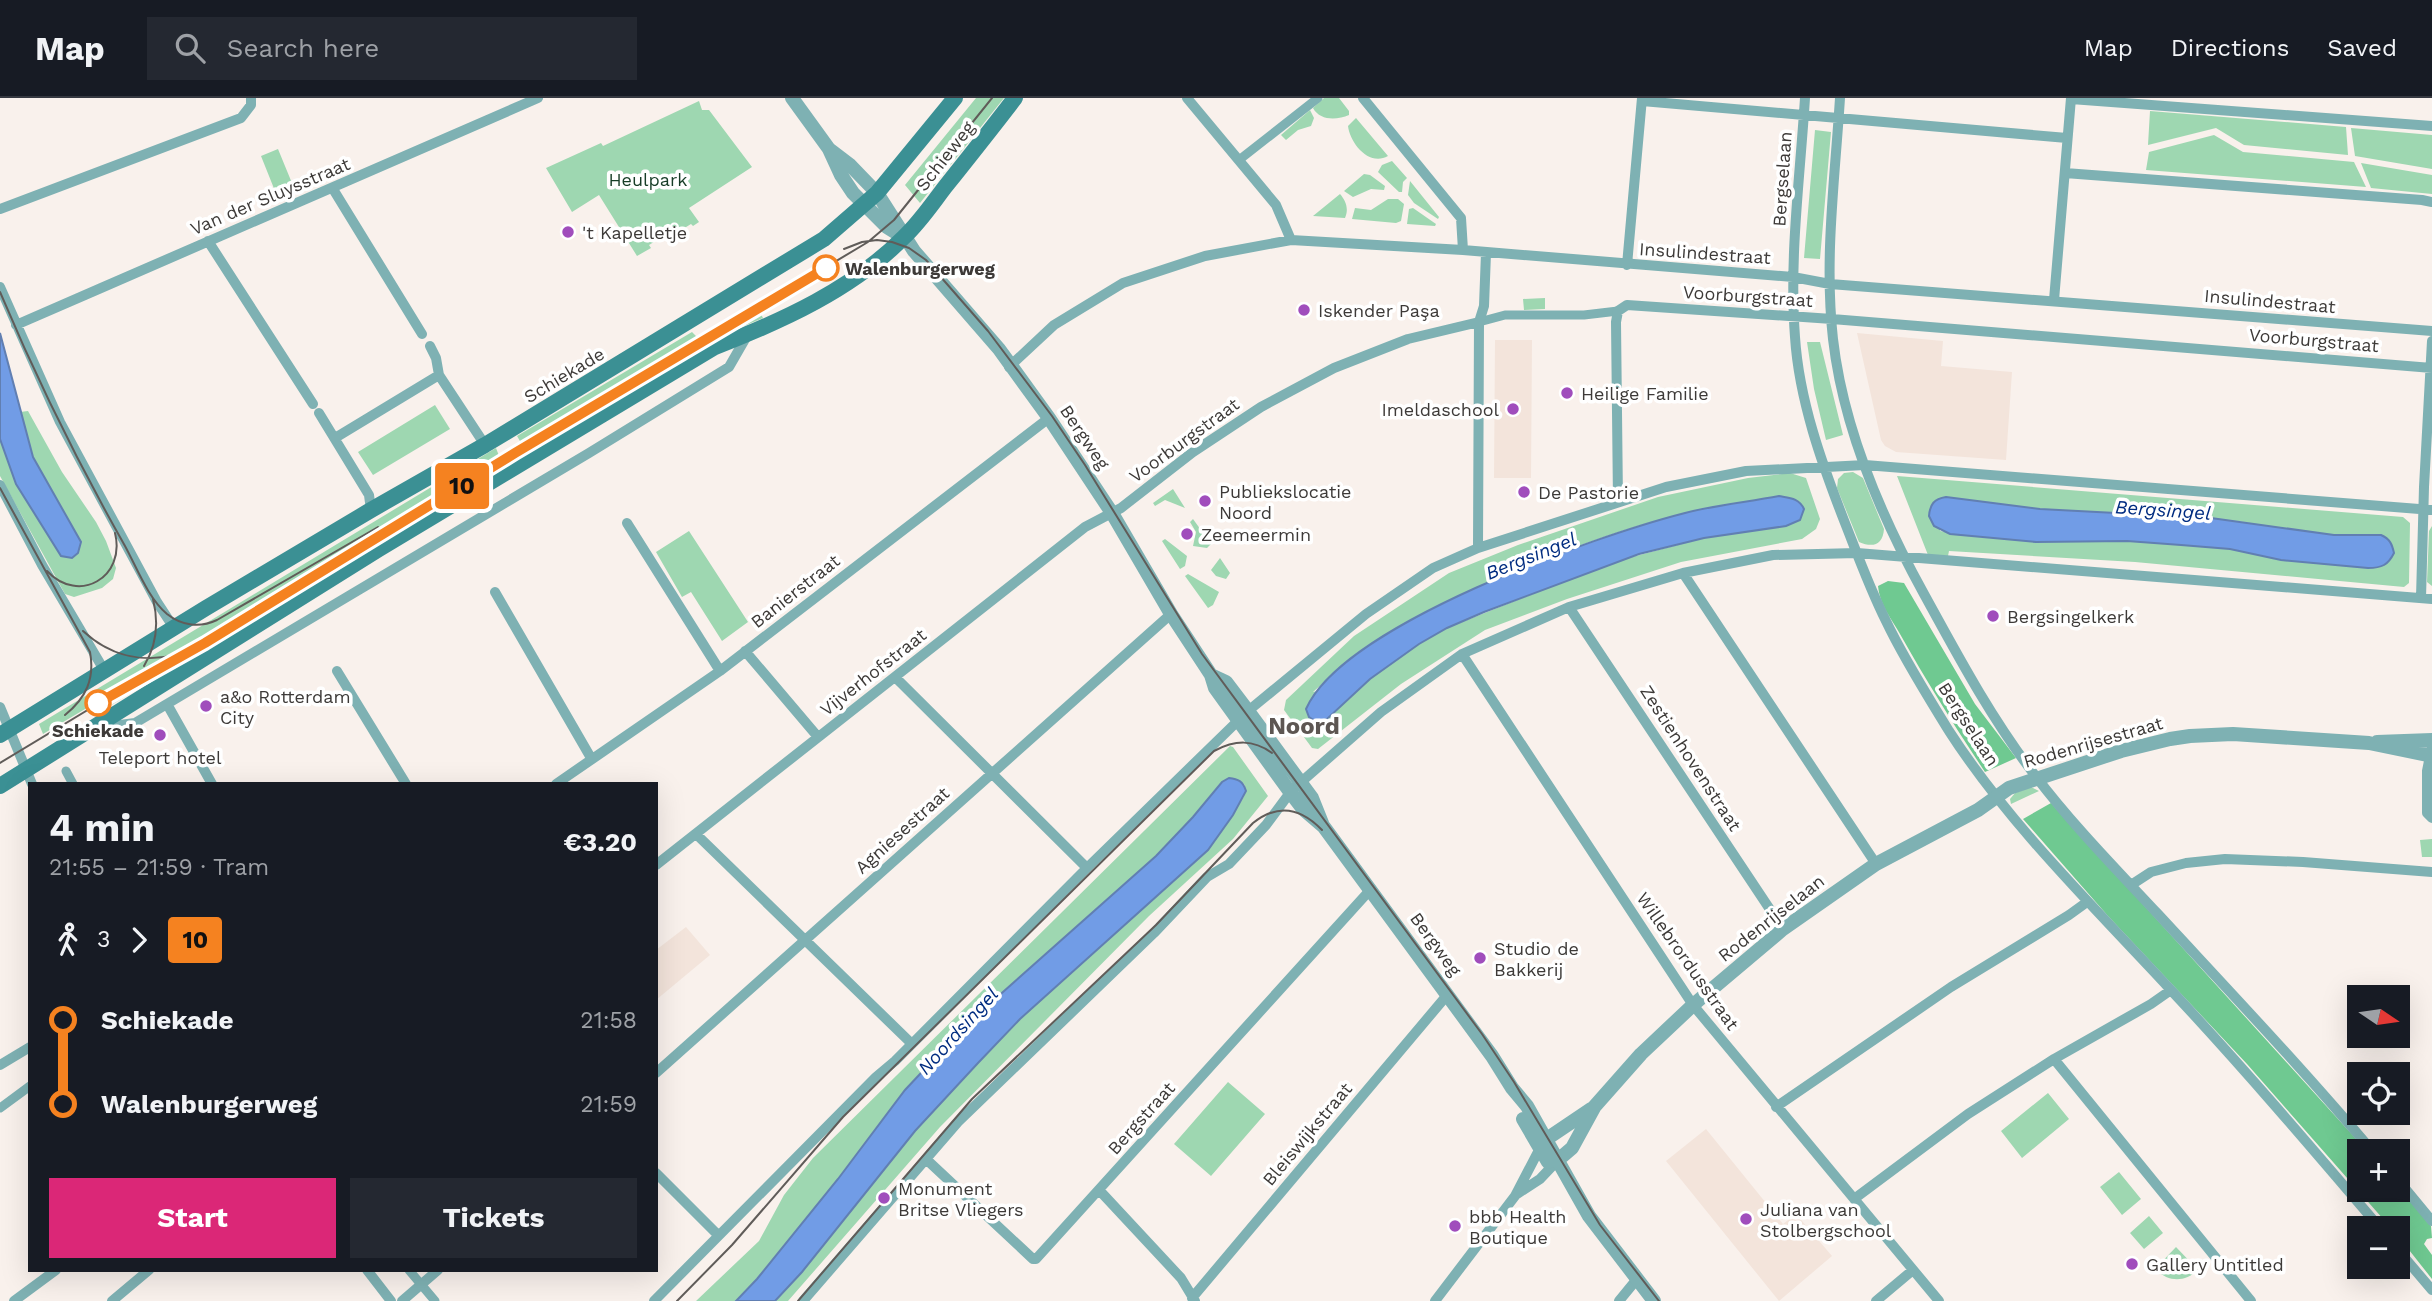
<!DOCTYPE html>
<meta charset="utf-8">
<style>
:root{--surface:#171b24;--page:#242831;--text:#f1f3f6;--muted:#9ea1a6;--line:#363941;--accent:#db2777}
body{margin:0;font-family:"Work Sans",sans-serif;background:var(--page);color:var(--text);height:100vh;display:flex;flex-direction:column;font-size:26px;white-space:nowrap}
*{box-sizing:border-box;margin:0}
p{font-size:23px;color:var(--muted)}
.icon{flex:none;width:38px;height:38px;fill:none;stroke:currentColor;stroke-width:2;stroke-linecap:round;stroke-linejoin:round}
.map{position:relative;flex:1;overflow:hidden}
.panel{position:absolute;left:28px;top:684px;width:630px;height:490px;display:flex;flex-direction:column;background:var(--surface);border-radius:0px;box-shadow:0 7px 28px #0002}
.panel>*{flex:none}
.badge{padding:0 14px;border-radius:5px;font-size:24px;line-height:46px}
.needle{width:46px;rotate:103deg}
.controls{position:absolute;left:2347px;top:887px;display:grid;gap:14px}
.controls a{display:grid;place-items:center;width:63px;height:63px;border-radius:0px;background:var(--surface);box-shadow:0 7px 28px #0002;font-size:35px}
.map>.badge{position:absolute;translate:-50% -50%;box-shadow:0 0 0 4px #fff}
.legs{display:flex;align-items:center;gap:10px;height:77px;padding:0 21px;font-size:23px}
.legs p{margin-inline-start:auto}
.head{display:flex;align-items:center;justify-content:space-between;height:119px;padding:0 21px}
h1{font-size:38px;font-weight:700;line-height:52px}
.button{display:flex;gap:14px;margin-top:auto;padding:14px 21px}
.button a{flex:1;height:80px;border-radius:0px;background:var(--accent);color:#fff;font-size:28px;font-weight:700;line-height:80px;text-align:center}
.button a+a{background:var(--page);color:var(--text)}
ul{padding:0 21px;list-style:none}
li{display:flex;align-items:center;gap:24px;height:84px;font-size:26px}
li i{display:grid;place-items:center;width:10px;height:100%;margin:0 9px;background:currentColor}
li i::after{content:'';width:18px;height:18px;margin:-9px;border:5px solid;border-radius:50%;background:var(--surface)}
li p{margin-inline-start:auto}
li:first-child i{background:linear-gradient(#0000 50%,currentColor 0)}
li:last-child i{background:linear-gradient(currentColor 50%,#0000 0)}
header{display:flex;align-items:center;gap:42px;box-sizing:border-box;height:98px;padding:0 35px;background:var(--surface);border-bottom:2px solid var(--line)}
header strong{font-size:33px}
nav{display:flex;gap:38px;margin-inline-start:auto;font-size:24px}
.search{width:490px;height:63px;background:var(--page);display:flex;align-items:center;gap:18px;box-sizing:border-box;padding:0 24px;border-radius:0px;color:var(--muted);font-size:26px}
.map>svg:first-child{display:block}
.built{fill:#f3e4db}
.green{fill:#9ed7b1;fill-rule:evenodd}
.forest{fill:#6fc991}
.water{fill:#719ce6;stroke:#617fb2;stroke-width:2}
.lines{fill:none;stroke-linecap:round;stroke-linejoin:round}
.pedestrian{stroke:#7eb1b3;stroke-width:9}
.minor{stroke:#7eb1b3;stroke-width:10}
.tertiary{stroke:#7eb1b3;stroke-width:14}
.secondary{stroke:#3b9094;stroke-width:16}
.tram{stroke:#605c59;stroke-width:2}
.line-1-casing{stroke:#fff;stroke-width:16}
.line-1{stroke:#f58220;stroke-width:10}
.poi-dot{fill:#a04dbc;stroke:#fff;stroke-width:2.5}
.stop-1-dot{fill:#fff;stroke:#f58220;stroke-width:3.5}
.labels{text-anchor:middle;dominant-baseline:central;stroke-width:7;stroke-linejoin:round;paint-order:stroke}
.street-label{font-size:18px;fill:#3d3a38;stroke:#fff}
.park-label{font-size:18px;fill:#173d27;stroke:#fff}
.poi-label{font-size:18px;fill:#3d3a38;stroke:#fff;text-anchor:start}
.stop-label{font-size:18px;font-weight:bold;fill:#3d3a38;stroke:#fff;text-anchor:start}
.water-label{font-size:19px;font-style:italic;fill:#002c80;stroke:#fff}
.district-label{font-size:24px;font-weight:bold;fill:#5d5652;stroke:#fff}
</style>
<header>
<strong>Map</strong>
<div class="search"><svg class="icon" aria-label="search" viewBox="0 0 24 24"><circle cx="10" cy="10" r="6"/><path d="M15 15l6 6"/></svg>Search here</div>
<nav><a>Map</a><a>Directions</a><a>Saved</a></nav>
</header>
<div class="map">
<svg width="2432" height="1203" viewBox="0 0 2432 1203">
<rect width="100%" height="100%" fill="#f9f1ec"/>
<path class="built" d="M 1857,235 L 1943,243 L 1941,268 L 2012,274 L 2006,362 L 1896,354 L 1885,348 L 1881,342 Z
M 1495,242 L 1532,242 L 1531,380 L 1494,380 Z
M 686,829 L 710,857 L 656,902 L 656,852 Z
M 1706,1031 L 1783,1126 L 1796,1116 L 1832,1158 L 1779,1203 L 1666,1063 Z"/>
<path class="green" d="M 976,0 L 1004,0 L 920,105 L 905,87 Z
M 1324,0 L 1339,0 L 1349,13 L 1349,17 C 1337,22 1320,23 1313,10 Z
M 699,3 L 702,12 L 709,12 L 752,69 L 689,110 L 699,124 L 693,128 L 691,126 L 678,134 L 676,132 L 670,134 L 671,136 L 664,140 L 662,138 L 656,140 L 657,142 L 649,147 L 651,150 L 637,158 L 599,97 L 572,114 L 546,70 L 601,45 L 603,48 Z
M 1310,12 L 1314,20 L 1311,28 L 1298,32 L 1286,42 L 1281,37 Z
M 2150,13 L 2346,29 L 2348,57 L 2244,47 L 2216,30 L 2148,47 Z
M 1356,20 L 1388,58 C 1369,69 1350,45 1348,28 Z
M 2351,30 L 2432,37 L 2432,71 L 2355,58 Z
M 1815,32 L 1831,34 L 1820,161 L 1804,160 Z
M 2214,37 L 2243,54 L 2354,64 L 2366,89 L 2146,72 L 2149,54 Z
M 278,51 L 294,90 L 277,98 L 261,58 Z
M 1392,63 L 1407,80 L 1403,84 L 1402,94 L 1399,94 L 1378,74 L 1382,67 Z
M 2361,65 L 2432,77 L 2432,96 L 2371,90 Z
M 1364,76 L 1370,77 L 1385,88 L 1384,92 L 1371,91 L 1353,99 L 1344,93 Z
M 1410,83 L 1439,119 L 1438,121 L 1414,105 L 1408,97 Z
M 1340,96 C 1346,103 1349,111 1345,120 L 1313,118 Z
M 1388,101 L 1398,101 L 1404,106 L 1401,123 L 1396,125 L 1352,121 L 1355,110 L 1371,112 Z
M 1413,110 L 1436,126 L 1435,128 L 1407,126 L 1409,111 Z
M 1545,200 L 1545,211 L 1524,212 L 1523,201 Z
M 756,207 L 763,220 L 713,241 L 527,355 L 517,338 L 692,234 L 698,240 Z
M 1807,244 L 1820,244 L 1843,337 L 1826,342 L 1814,291 Z
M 435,307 L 450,331 L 373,377 L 358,354 Z
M 28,313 L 62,374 L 96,424 L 106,443 L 116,470 L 113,481 L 102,490 L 74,499 L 65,496 L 0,378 L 0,341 L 16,386 L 61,458 L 80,444 L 33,359 L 20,314 Z
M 496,350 L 504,371 L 108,609 L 102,601 L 43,636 L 39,626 Z
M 1853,374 L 1863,380 L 1884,431 C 1883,447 1873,450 1859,444 L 1837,390 L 1838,381 L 1844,375 Z
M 1790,375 L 1806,380 L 1820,421 L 1816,431 L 1802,441 L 1681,464 L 1567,501 L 1485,532 L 1401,586 L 1318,651 L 1312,650 L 1284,612 L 1286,602 L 1354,538 L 1449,475 L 1518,447 L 1658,399 L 1748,380 ZM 1726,408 L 1786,428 L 1704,440 L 1613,464 L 1447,530 L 1419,546 L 1370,581 L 1313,594 C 1381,532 1453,498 1537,464 C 1599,439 1660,418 1726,408 Z
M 1897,378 L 2403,419 L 2410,425 L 2409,485 L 2404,489 L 2135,464 L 1949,453 L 1948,458 L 1928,457 ZM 1946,399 L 2040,411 L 2244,424 L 2277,431 L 2334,437 L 2381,437 L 2368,470 L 2281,462 L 2230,451 L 2127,443 L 1986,440 L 1940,433 Z
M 1173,391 L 1185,410 L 1165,402 L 1155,408 L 1153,405 Z
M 1193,421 L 1211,446 L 1207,450 L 1193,448 L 1196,434 L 1190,424 Z
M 2432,428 L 2432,488 L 2427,484 L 2429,433 Z
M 689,433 L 748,524 L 722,543 L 691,494 L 682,499 L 656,454 Z
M 1165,441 L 1187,458 L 1185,468 L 1180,471 L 1162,443 Z
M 1220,460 L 1230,475 L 1226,481 L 1216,478 L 1211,472 Z
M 1188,476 L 1219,494 L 1213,507 L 1208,510 L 1185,478 Z
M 1230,648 L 1233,649 L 1268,698 L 1233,741 L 1149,818 L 940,1029 L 788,1203 L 775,1203 L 802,1174 L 915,1033 L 978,965 L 1020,921 L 1208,752 L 1243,700 L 1246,692 L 1244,686 L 1229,680 L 1222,684 L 1193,719 L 1156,758 L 967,926 L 905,992 L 838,1081 L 757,1181 L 736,1203 L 696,1203 L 759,1143 L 784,1097 L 813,1060 Z
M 2031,689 L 2039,693 L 2011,706 L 2010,701 L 2015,695 Z
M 2432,741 L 2432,759 L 2422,759 L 2420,742 Z
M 1228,984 L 1265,1016 L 1211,1078 L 1174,1046 Z
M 2048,995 L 2069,1021 L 2022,1060 L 2001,1033 Z
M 2119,1074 L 2141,1101 L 2122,1117 L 2100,1089 Z
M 2149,1118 L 2163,1135 L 2144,1151 L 2130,1135 Z
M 2176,1149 L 2198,1172 C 2184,1185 2168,1184 2155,1171 Z"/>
<path class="forest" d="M 1888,483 L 1904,485 L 1975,606 L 2016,660 L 1985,674 C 1955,629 1927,584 1900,536 C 1892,522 1879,505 1878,488 Z
M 2051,705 L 2367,1053 L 2359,1054 L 2359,1092 L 2398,1092 L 2398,1088 L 2431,1128 L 2432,1140 L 2427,1141 L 2424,1146 L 2432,1157 L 2432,1181 L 2398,1138 L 2398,1130 L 2391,1130 L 2247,966 L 2108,818 L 2023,721 Z"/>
<path class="water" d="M 0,235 L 33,359 L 81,444 L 78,455 L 72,460 L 61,458 L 16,386 L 0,341 Z
M 1779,398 C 1790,400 1799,400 1804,411 L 1800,422 L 1786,428 L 1704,440 L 1639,456 L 1484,514 L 1447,530 L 1419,546 L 1370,581 L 1327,621 L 1318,625 L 1309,619 L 1306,611 C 1344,526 1595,438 1685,415 C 1715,407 1748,404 1779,398 Z
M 1946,399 L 2040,411 L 2211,420 L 2334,437 L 2381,437 C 2390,441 2392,446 2394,455 C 2388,467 2382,470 2368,470 L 2281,462 L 2230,451 L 2181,447 L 2127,443 L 2036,444 L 1950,436 L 1934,428 L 1929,418 C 1930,406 1934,401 1946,399 Z
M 1229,680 C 1238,681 1243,683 1246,693 L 1233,717 L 1208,752 L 1020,921 L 978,965 L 915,1033 L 802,1174 L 775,1203 L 736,1203 L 757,1181 L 838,1081 L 905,992 L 967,926 L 1156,758 L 1193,719 L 1222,684 Z"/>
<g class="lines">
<path class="pedestrian" d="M 1239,62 L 1318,0
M 1479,224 L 1505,217 L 1584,217 L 1618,213
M 66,673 L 73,686
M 0,1010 L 30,988
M 409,1172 L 435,1203"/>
<path class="minor" d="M 1187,0 L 1276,107 L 1291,142
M 1363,0 L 1461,120 L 1463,152
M 1805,0 C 1800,80 1789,159 1795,239 C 1799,302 1822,366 1845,425 C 1858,458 1870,491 1886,523 C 1904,561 1927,597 1949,633 C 2009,726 2094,809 2169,890 C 2242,968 2311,1049 2380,1130
M 1840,0 C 1835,80 1824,161 1833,241 C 1843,329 1882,420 1924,496 C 1958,558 1991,620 2034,676 C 2071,725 2115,770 2157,815 C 2230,894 2304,972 2373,1054
M 2071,1 L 2432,28
M 1642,3 L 2067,40
M 2065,75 L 2422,102 L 2432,104
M 333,91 L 422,236
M 0,111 L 241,20 L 251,7 L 251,0
M 208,143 L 313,306
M 1627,167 L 1642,0
M 0,189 L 60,324 L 157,504 L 174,530
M 2054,202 L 2071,0
M 16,227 C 190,151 365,77 538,0
M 430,248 L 436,260 L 439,277 L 485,347
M 1009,269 L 1054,227 L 1123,185 L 1205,158 L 1291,142 L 1463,152 L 1793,179 L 1830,186 L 2432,233
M 319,315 L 369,397 L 371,412
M 335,340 L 439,277
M 0,387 L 42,467 L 104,572
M 1618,404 L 1616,224 L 1618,213 L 1627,207 L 1832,221 L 2432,270
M 627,425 L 720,573
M 1478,450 L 1479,224 L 1484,208 L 1486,155
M 1683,475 L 1876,766
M 495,494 L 591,660
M 2421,500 L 2424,389 L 2432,243
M 1569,509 L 1783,831
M 745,553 L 818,639
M 1462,556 L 1693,907 L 1939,1203
M 337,573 L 406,686
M 895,579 L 1087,770
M 167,606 L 212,686
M 0,609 L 32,686
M 98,630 L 135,625 L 589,355 L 729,269 L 748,236
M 2432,648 L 2427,673 L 2427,715 L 2432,720
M 556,686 L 720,573 L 1049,320
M 696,736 L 912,946
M 656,767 L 1085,429 L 1121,410 L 1193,354 L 1261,309 L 1334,270 L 1408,241 L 1479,224
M 2131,787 L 2151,774 L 2186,765 L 2225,761 L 2303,764 L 2432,774
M 2054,961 L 2251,1203
M 0,967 L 30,949
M 656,975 L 1171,516
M 1776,1009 L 1951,889 L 2069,817 L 2087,804
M 927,1062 L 1033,1161 L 1036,1161 L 1371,791
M 656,1075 L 718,1137
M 2398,1082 L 2432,1123
M 1100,1093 L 1181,1180 L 1195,1203
M 1517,1096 L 1540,1081 L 1558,1062
M 1854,1101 L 1968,1016 L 2054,961 L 2151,906 L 2171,892
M 2398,1152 L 2432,1192
M 367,1172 L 391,1203
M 1192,1200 L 1448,896
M 14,1203 L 56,1172
M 112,1203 L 149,1172
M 402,1203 L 438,1172
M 654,1203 L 876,979 L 895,963 L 1087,770 L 1248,613 L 1366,516 L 1433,470 L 1478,450 L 1666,389 L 1746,373 L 1865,367 L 2432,412
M 803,1203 L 958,1024 L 1154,835 L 1207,779 L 1229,766 L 1266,727 L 1292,692 L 1381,614 L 1462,556 L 1569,509 L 1683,475 L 1773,457 L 1857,455 L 2432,501
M 1435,1203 L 1515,1098 L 1540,1050
M 1619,1203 L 1637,1181
M 1876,1203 L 1913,1172"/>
<path class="tertiary" d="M 792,0 L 829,51 L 841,77 L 853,95 L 887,129 L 903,139
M 829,51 L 850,67 L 877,95 L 914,153 L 999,251 L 1049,320 L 1112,415 L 1171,516 L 1211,577 L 1215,590 L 1290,694 L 1303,711 L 1324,729 L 1492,958 L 1512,990 L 1527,1008 L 1589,1118 L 1654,1203
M 1211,577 L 1226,584 L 1248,613 L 1312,700 L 1322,725
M 2377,644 L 2432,642
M 1523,1021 L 1548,1064
M 1543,1046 L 1548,1040 L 1591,1011
M 1558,1062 L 1572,1050 L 1595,1008 L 1641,956 L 1693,907 L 1783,831 L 1876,766 L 1978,712 L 2009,690 L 2121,653 L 2170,641 L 2190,638 L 2233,636 L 2369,645 L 2432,658"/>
<path class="secondary" d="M 0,637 L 206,510 L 371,412 L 485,347 L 824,141 L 877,95 L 955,0
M 0,688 L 379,451 L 715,249 C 782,223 853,191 904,139 C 920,124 932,106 945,89 C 969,59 992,30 1015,0"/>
<path class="tram" d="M 844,151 L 862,144 L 877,142 L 892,144 L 909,150 L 926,162 L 988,233 L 1052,318 L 1085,367 L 1202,556 L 1482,936 L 1514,984 L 1600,1127 L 1659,1203
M 0,194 C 37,282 78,365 125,448 C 137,470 148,500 167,516 C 182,528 200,530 217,522 L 378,429
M 0,390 L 90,554 C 95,581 86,600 65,617
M 47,473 C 79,507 126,479 115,435
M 83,533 C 110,558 140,565 176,557
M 144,568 C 157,547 159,525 153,501
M 0,665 L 144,578 L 205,545 L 515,355 L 868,144 L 894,122 L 992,0
M 677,1203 L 732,1147 L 843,1019 L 1214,653 C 1235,642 1253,641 1272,655
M 798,1203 L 972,1001 L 1156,827 L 1253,725 C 1278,705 1301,710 1322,732"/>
</g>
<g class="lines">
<g class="line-1-casing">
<path id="line-1" d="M 98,605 L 205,545 L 515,355 L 826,170"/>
</g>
<use href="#line-1" class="line-1"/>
</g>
<g class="poi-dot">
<circle cx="568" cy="134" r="7"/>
<circle cx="1304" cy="212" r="7"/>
<circle cx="1567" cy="295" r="7"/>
<circle cx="1513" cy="311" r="7"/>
<circle cx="1524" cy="394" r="7"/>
<circle cx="1205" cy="403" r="7"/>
<circle cx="1187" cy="436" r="7"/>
<circle cx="1993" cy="518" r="7"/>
<circle cx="206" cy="608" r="7"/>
<circle cx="160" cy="637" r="7"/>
<circle cx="1480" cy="860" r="7"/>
<circle cx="884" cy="1100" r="7"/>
<circle cx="1746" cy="1121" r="7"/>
<circle cx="1455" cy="1128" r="7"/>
<circle cx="2132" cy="1166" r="7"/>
</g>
<g class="stop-1-dot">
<circle cx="826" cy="170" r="12"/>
<circle cx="98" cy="605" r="12"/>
</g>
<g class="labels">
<g class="street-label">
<text transform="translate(945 58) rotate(-52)">Schieweg</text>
<text transform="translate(1782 81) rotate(-86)">Bergselaan</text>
<text transform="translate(270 98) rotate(-23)">Van der Sluysstraat</text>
<text transform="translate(1705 155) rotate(4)">Insulindestraat</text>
<text transform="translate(1748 198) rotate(4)">Voorburgstraat</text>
<text transform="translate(2270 203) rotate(5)">Insulindestraat</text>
<text transform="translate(2314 242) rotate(5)">Voorburgstraat</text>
<text transform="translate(564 277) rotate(-31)">Schiekade</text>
<text transform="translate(1085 339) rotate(56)">Bergweg</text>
<text transform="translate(1184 342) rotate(-36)">Voorburgstraat</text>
<text transform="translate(795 493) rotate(-38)">Banierstraat</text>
<text transform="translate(873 574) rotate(-38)">Vijverhofstraat</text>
<text transform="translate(1969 626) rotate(57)">Bergselaan</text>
<text transform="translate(2093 644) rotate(-16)">Rodenrijsestraat</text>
<text transform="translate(1691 660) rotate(57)">Zestienhovenstraat</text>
<text transform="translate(902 732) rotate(-42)">Agniesestraat</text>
<text transform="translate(1771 820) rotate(-38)">Rodenrijselaan</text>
<text transform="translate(1436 846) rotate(54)">Bergweg</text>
<text transform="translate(1688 863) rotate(55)">Willebrordusstraat</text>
<text transform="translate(1141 1020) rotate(-48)">Bergstraat</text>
<text transform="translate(1307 1036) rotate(-50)">Bleiswijkstraat</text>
</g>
<g class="park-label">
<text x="648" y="81">Heulpark</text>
</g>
<g class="poi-label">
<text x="582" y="134">'t Kapelletje</text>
<text x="1318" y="212">Iskender Paşa</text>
<text x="1581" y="295">Heilige Familie</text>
<text x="1499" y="311" text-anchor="end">Imeldaschool</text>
<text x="1219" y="393">Publiekslocatie<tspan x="1219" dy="21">Noord</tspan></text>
<text x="1538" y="394">De Pastorie</text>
<text x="1201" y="436">Zeemeermin</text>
<text x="2007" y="518">Bergsingelkerk</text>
<text x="220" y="598">a&amp;o Rotterdam<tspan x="220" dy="21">City</tspan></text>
<text x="160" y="659" text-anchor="middle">Teleport hotel</text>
<text x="1494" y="850">Studio de<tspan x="1494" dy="21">Bakkerij</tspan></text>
<text x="898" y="1090">Monument<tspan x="898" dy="21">Britse Vliegers</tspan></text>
<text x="1760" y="1111">Juliana van<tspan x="1760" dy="21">Stolbergschool</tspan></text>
<text x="1469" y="1118">bbb Health<tspan x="1469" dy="21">Boutique</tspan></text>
<text x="2146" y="1166">Gallery Untitled</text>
</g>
<g class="stop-label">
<text x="845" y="170">Walenburgerweg</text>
<text x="98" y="632" text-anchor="middle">Schiekade</text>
</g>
<g class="water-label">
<text transform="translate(2163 412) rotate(4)">Bergsingel</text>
<text transform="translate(1531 458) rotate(-22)">Bergsingel</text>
<text transform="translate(958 933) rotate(-48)">Noordsingel</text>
</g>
<g class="district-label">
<text x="1304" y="628">Noord</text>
</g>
</g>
</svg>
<div class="controls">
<a><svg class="needle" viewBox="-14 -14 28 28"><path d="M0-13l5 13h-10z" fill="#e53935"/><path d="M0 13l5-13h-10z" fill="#9ea1a6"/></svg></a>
<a><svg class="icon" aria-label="locate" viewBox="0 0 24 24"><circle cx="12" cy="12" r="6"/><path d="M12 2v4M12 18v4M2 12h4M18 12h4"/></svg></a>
<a>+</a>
<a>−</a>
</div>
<b class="badge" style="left:462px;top:388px;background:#f58220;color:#111">10</b>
<section class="panel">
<div class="head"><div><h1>4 min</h1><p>21:55 – 21:59 · Tram</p></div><b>€3.20</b></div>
<div class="legs"><svg class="icon" aria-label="walk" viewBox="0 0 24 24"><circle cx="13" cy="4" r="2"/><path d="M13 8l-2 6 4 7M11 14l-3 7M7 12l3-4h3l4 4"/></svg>3<svg class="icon" aria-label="forward" viewBox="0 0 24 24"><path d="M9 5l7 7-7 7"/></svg><b class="badge" style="background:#f58220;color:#111">10</b></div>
<ul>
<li><i style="color:#f58220"></i><b>Schiekade</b><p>21:58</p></li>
<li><i style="color:#f58220"></i><b>Walenburgerweg</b><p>21:59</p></li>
</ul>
<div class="button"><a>Start</a><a>Tickets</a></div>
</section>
</div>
